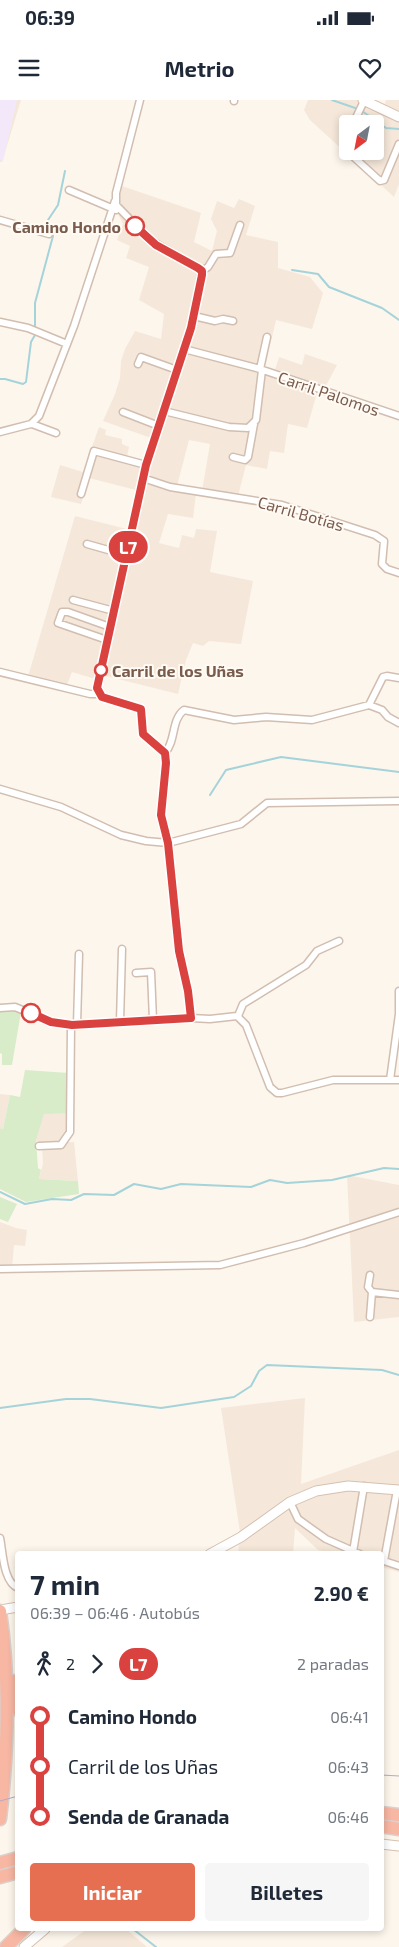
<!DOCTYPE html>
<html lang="es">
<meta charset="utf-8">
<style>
:root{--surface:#fff;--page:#f6f6f7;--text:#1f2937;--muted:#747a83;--accent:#e76f51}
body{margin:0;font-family:"Exo 2",sans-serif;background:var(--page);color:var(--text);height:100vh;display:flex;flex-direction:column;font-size:19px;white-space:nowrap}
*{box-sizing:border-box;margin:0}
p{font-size:16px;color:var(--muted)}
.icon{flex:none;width:28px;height:28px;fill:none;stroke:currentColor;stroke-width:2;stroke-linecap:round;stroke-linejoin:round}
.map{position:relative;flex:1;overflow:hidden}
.drawer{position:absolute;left:15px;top:1451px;width:369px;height:380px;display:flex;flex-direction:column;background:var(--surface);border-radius:5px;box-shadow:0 2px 8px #0003}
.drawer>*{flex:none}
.badge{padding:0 10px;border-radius:16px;font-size:18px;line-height:32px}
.needle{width:32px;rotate:212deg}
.buttons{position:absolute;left:339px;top:15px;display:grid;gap:10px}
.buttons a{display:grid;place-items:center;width:45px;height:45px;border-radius:5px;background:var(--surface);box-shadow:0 2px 8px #0003;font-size:25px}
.map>.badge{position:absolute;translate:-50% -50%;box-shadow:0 0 0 2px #fff}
.legs{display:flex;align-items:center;gap:8px;height:55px;padding:0 15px;font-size:16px}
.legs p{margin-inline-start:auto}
.overview{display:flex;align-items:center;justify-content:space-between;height:85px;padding:0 15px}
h1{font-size:28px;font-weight:700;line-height:38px}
.cta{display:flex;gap:10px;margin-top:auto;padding:10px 15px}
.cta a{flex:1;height:58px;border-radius:5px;background:var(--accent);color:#fff;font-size:20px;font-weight:700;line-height:58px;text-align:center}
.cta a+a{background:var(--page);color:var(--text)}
ul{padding:0 15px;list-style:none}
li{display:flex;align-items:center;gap:18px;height:50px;font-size:19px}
li i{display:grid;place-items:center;width:8px;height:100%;margin:0 6px;background:currentColor}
li i::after{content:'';width:12px;height:12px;margin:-6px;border:4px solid;border-radius:50%;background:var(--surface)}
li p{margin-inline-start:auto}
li:first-child i{background:linear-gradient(#0000 50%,currentColor 0)}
li:last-child i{background:linear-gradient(currentColor 50%,#0000 0)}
.status{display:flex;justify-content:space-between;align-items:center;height:35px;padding:0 25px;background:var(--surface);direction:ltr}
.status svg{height:14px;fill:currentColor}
header{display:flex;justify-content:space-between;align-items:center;height:65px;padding:0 15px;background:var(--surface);font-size:22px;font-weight:700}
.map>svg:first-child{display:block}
.residential{fill:#f5e8da;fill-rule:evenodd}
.education{fill:#f3e8fa}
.green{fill:#d8ecc9}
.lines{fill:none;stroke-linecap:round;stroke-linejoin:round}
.stream{stroke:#a5d3da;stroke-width:2}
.street-casing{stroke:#d1beb0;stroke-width:9}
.secondary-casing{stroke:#d6c0b0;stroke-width:11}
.highway-casing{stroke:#dad1cd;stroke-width:15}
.street{stroke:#fff;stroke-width:6}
.secondary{stroke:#fff;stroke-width:9}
.highway{stroke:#f7b7a3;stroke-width:12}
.tram{stroke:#b9a8c9;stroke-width:1}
.line-1-casing{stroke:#fff;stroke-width:11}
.line-1{stroke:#da4240;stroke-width:8}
.stop-1-dot{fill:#fff;stroke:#da4240;stroke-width:2.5}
.labels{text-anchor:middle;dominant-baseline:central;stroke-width:4;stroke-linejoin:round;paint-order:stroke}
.stop-label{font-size:16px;font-weight:bold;fill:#7a5c4d;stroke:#fffaf3;text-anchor:end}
.street-label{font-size:16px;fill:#7a5c4d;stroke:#fffaf3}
</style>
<div class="status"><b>06:39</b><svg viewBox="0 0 49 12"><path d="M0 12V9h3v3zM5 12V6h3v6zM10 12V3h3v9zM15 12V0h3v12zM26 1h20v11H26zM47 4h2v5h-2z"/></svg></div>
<header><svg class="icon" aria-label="menu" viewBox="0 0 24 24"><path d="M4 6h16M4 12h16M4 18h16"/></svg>Metrio<svg class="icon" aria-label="heart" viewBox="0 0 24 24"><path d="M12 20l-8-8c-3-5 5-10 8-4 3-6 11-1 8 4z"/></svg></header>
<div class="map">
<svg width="399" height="1847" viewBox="0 0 399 1847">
<rect width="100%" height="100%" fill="#fdf6ec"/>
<path class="residential" d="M 0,0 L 21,0 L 2,62 L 0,62 Z
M 308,0 L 373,0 L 384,6 L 386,0 L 399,0 L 399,84 L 394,97 L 310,20 L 304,10 ZM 348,24 L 375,24 L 375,51 L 348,51 Z
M 122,86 L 201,113 L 194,142 L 212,151 L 217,131 L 211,119 L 217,101 L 234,108 L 239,99 L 255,106 L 246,135 L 278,142 L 278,168 L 310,177 L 323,193 L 312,229 L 276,220 L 265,267 L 275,270 L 279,257 L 302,265 L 305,254 L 337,265 L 322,293 L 317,293 L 307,328 L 288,324 L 284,353 L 270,351 L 267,369 L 246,365 L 238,396 L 202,391 L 210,344 L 189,340 L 177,386 L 196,394 L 193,418 L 168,414 L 159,443 L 179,448 L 182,435 L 194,438 L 196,429 L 217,431 L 210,472 L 253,481 L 241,544 L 209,541 L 203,546 L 193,543 L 186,560 L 178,594 L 102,575 L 102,581 L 72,572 L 65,590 L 27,580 L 75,416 L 127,429 L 136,390 L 89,378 L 81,404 L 51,397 L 60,365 L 83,372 L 99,327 L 106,330 L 105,335 L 122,339 L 122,344 L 129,347 L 127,357 L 145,360 L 151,338 L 103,321 L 115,294 L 120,278 L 121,261 L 125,249 L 135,231 L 161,239 L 164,214 L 139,200 L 149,167 L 126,158 L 130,146 L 117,140 L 123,124 L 118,114 L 118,101 Z
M 0,994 L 10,995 L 3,1029 L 0,1028 Z
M 44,1013 L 67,1013 L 69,1024 L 66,1042 L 74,1042 L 78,1081 L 39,1079 L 43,1064 L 42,1045 L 36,1041 Z
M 347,1075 L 399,1085 L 399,1217 L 354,1222 Z
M 0,1122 L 16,1128 L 27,1130 L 25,1146 L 14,1145 L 12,1168 L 0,1169 Z
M 305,1298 L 301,1384 L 399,1350 L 399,1472 L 381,1467 L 381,1454 L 332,1454 L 318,1450 L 295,1428 L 293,1454 L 238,1454 L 240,1432 L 221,1308 Z
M 87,1829 L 126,1829 L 147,1847 L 62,1847 Z"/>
<path class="education" d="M 0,0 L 17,0 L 3,61 L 0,60 Z"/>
<path class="green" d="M 8,907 L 21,912 L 12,965 L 2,965 L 2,954 L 0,953 L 0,908 Z
M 25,970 L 69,973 L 67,1013 L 44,1014 L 36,1041 L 38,1068 L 41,1070 L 39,1079 L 78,1081 L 79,1094 L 26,1102 L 0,1089 L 0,1028 L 3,1029 L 10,995 L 20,997 Z
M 0,1097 L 17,1104 L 8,1122 L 0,1119 Z"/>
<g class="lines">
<path class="stream" d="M 332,0 L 358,9
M 362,11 L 386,28 L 399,29
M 292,170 L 318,174 L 329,187 L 382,208 L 399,220
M 35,228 L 35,203 L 53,136 L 48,120 L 58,105 L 65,71
M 0,279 L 5,279 L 23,284 L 26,282 L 31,242 L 35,235
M 210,695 L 226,670 L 281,657 L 399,672
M 0,1092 L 25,1104 L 52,1099 L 71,1100 L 84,1094 L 114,1095 L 134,1084 L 161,1089 L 181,1084 L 251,1087 L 270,1080 L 287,1083 L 332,1080 L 384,1068 L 399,1069
M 0,1308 L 66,1299 L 90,1299 L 161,1308 L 234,1297 L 251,1286 L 259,1271 L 267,1265 L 382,1270 L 399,1275
M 133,1829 L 156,1847"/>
<g class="street-casing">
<path id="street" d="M 140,0 L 116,93 L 116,105 L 150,140 L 198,168 L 202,171 L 201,175 L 191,228 L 146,365 L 97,589 L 102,597 L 141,609 L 143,634 L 165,653 L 166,663 L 161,715 L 168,743 L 179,851 L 188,891 L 191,918
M 234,1 L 234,0
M 353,24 L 364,1
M 348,36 L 344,45 L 345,49 L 380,81 L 384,80 L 399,44
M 69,90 L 116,110
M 0,120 L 49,134
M 202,171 L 208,167 L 216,154 L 230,153 L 240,125
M 194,216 L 215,221 L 223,219 L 233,221
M 0,222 L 28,228 L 67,244
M 184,249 L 260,269 L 267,237
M 138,264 L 141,257 L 177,270
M 260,269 L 399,316
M 164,311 L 229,327 L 248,328 L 256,320 L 262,270
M 123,312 L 159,326
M 32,324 L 56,333
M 0,332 L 31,324 L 39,316 L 74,226 L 115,101
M 233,357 L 245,360 L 248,357 L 254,324
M 143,378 L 170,387 L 282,405 L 375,435 L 384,441 L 382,464 L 387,469 L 399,473
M 81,394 L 94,351 L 146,365
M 87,444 L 126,455
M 73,500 L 114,511
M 107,540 L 58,523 L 62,512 L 68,512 L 110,527
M 0,572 L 90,594 L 98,594
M 369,605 L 383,577 L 387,576 L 399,578
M 165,653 C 176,641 171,620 184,610 L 234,620 L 266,617 L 312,620 L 369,605 L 382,610 L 388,617 L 399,623
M 0,689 L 61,707 L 121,735 L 146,741 L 168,743 L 241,724 L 267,703 L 399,701
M 136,873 L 151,872 L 153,920
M 0,908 L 15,907 L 51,922 L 71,925 L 191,918 L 210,919 L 237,916 L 246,925 L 270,987 L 277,993 L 282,993 L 333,980 L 399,980
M 238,916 L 243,904 L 306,865 L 317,851 L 339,841
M 120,922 L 122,849
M 77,925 L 79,854
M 390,980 L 399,914 L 399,891
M 39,1046 L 61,1045 L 70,1032 L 71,925
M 0,1169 L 220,1165 L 304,1143 L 399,1112
M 370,1175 L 368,1187 L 372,1192
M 370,1217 L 372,1192 L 399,1195
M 290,1402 L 298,1419 L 326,1439 L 360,1454
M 0,1438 C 3,1452 3,1482 18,1488
M 353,1452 L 364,1386
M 381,1460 L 399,1466
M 384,1461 L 397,1390"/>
</g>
<g class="secondary-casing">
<path id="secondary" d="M 363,0 L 399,17
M 210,1454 L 241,1437 L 290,1402 L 316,1391 L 348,1386 L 399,1390
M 0,1510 L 18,1507
M 381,1744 L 399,1746
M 24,1847 L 45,1829"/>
</g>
<g class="highway-casing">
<path id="highway" d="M 0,1511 C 10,1580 8,1650 0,1719
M 13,1581 L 18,1610
M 381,1713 L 399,1715
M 381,1726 L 399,1729
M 0,1763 L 18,1758
M 0,1777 L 18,1772
M 6,1847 L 24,1829"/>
</g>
<use href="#street" class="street"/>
<use href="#secondary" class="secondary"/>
<use href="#highway" class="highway"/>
<path class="tram" d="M 381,1675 L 399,1676
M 0,1701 L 18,1696"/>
</g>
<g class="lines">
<g class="line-1-casing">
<path id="line-1" d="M 31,913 L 51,922 L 72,925 L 191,918 L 188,891 L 179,851 L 168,743 L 161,715 L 166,663 L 165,653 L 143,634 L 141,609 L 102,597 L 97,588 L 146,365 L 191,228 L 202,175 L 202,171 L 198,168 L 156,145 L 135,126"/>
</g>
<use href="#line-1" class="line-1"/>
</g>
<g class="stop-1-dot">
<circle cx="135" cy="126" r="9"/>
<circle cx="101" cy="570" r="6"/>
<circle cx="31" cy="913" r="9"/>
</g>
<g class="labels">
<g class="stop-label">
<text x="121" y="126">Camino Hondo</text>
<text x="112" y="570" text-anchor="start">Carril de los Uñas</text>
</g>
<g class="street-label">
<text transform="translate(329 293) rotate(19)">Carril Palomos</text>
<text transform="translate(301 413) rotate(16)">Carril Botías</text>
</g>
</g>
</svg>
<div class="buttons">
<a><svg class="needle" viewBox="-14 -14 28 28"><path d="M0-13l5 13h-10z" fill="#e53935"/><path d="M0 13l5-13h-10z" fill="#747a83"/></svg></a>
</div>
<b class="badge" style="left:128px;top:447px;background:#da4240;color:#fff">L7</b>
<section class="drawer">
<div class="overview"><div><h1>7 min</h1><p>06:39 – 06:46 · Autobús</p></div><b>2.90 €</b></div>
<div class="legs"><svg class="icon" aria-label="walk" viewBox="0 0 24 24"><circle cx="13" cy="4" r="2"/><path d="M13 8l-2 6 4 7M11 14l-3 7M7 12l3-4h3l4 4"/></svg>2<svg class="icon" aria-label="forward" viewBox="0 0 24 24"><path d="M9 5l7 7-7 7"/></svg><b class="badge" style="background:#da4240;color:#fff">L7</b><p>2 paradas</p></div>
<ul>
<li><i style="color:#da4240"></i><b>Camino Hondo</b><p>06:41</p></li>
<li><i style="color:#da4240"></i><span>Carril de los Uñas</span><p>06:43</p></li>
<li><i style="color:#da4240"></i><b>Senda de Granada</b><p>06:46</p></li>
</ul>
<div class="cta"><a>Iniciar</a><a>Billetes</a></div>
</section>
</div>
